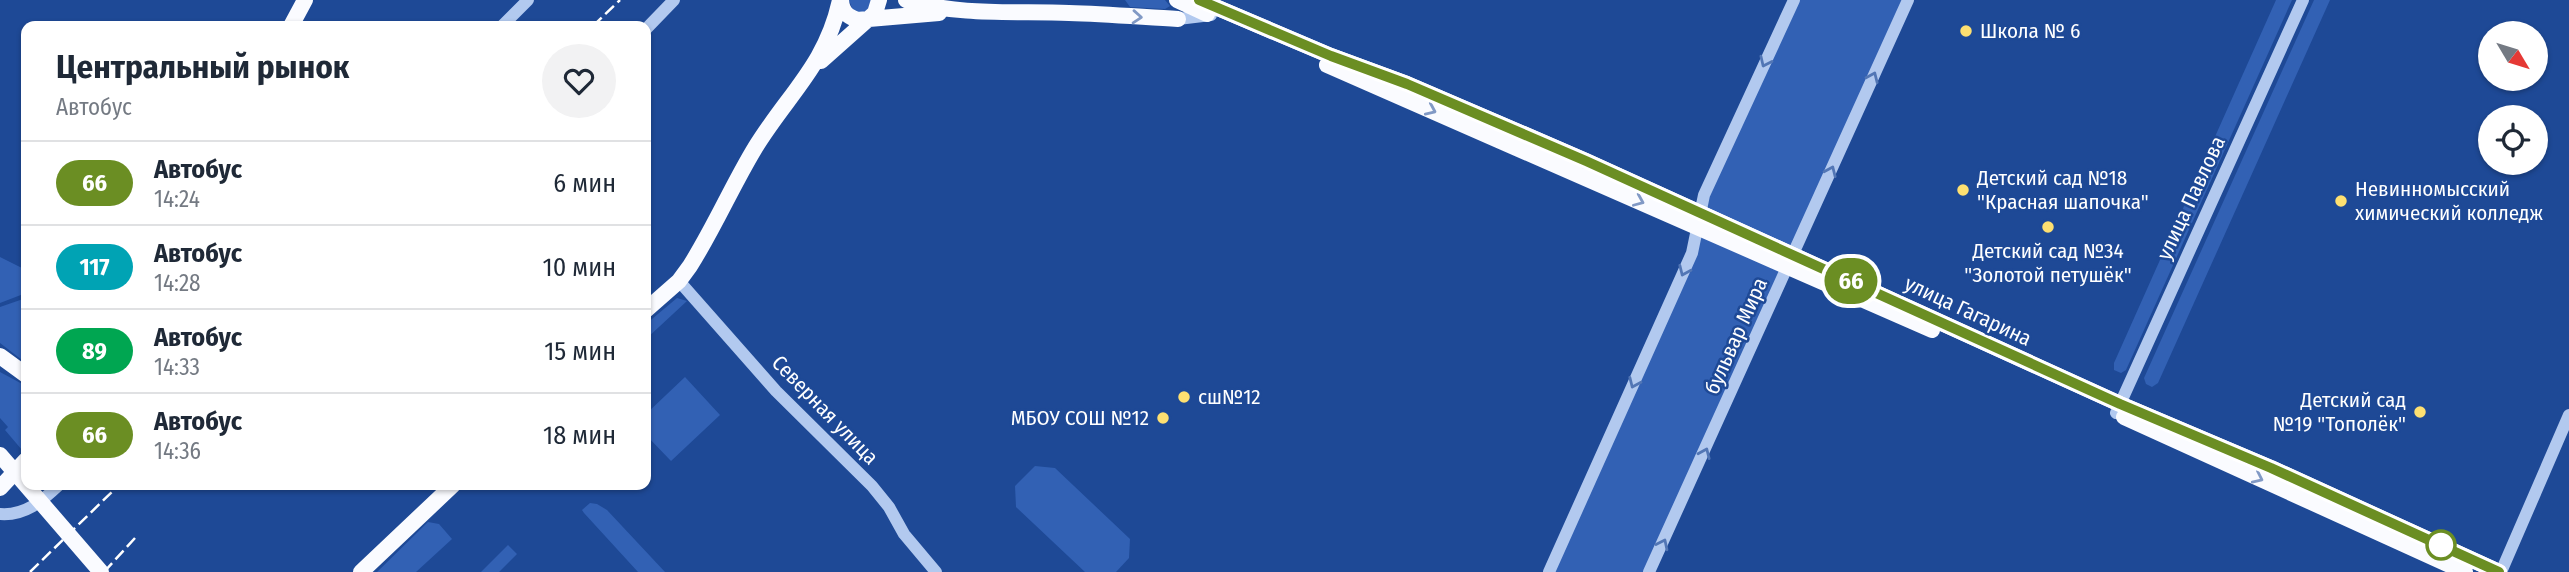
<!DOCTYPE html>
<html lang="ru">
<meta charset="utf-8">
<style>
:root{--surface:#fff;--page:#f2f2f3;--text:#1f2937;--muted:#747a83;--line:#e0e1e3}
body{margin:0;font-family:"Fira Sans Condensed",sans-serif;background:var(--page);color:var(--text);height:100vh;display:flex;flex-direction:column;font-size:26px;white-space:nowrap}
*{box-sizing:border-box;margin:0}
p{font-size:23px;color:var(--muted)}
.icon{flex:none;width:38px;height:38px;fill:none;stroke:currentColor;stroke-width:2;stroke-linecap:round;stroke-linejoin:round}
.map{position:relative;flex:1;overflow:hidden}
.details{position:absolute;left:21px;top:21px;width:630px;height:469px;display:flex;flex-direction:column;background:var(--surface);border-radius:14px;box-shadow:0 2px 5px #0004}
.details>*{flex:none}
.badge{padding:0 14px;border-radius:23px;font-size:24px;line-height:46px}
.needle{width:46px;rotate:128deg}
.tools{position:absolute;left:2478px;top:21px;display:grid;gap:14px}
.tools a{display:grid;place-items:center;width:70px;height:70px;border-radius:50%;background:var(--surface);box-shadow:0 2px 5px #0004;font-size:35px}
.map>.badge{position:absolute;translate:-50% -50%;box-shadow:0 0 0 4px #fff}
.round{display:grid;place-items:center;flex:none;width:74px;height:74px;border-radius:37px;background:var(--page)}
.overview{display:flex;align-items:center;justify-content:space-between;height:119px;padding:0 35px}
h1{font-size:33px;font-weight:700;line-height:52px}
ul{padding:0;list-style:none}
li{display:flex;align-items:center;gap:21px;height:84px;padding:0 35px;border-top:2px solid var(--line)}
li div{flex:1}
li b{display:block;font-size:26px}
li em{font-style:normal}
li .badge{min-width:77px;font-weight:700;text-align:center}
.map>svg:first-child{display:block}
.green{fill:#3261b4}
.lines{fill:none;stroke-linecap:round;stroke-linejoin:round}
.minor{stroke:#b2c9ef;stroke-width:12}
.major{stroke:#fafbff;stroke-width:16}
.rail{stroke:#fff;stroke-width:2.5;stroke-dasharray:12 5;stroke-linecap:butt}
.major-bridge{stroke:#fafbff;stroke-width:16}
.oneway{stroke:#8199c5}
.oneway2{stroke:#5276b5}
.line-casing{stroke:#fff;stroke-width:16}
.line{stroke:#6b8e23;stroke-width:10}
.poi-dot{fill:#fee071;stroke:#1e4996;stroke-width:2.5}
.stop-dot{fill:#fff;stroke:#6b8e23;stroke-width:3.5}
.labels{text-anchor:middle;dominant-baseline:central;stroke-width:5;stroke-linejoin:round;paint-order:stroke}
.poi-label{font-size:21px;fill:#fff;stroke:#1e4996;text-anchor:start}
.street-label{font-size:21px;fill:#fff;stroke:#1e4996}
</style>
<div class="map">
<svg width="2569" height="572" viewBox="0 0 2569 572">
<rect width="100%" height="100%" fill="#1e4996"/>
<path class="green" d="M 849,0 L 872,0 L 870,8 L 862,13 L 853,11 Z
M 1125,0 L 1165,0 L 1170,6 L 1165,9 L 1130,7 Z
M 1794,0 L 1908,0 L 1649,572 L 1549,572 L 1692,253 L 1698,219 Z
M 2276,0 L 2292,0 L 2126,370 L 2121,373 L 2114,370 L 2114,363 Z
M 2314,0 L 2330,0 L 2158,383 L 2152,387 L 2146,384 L 2144,378 Z
M 0,257 L 26,270 L 26,293 L 0,303 Z
M 26,298 L 26,363 L 0,343 L 0,307 Z
M 677,298 L 687,301 L 646,339 L 646,324 Z
M 0,372 L 26,386 L 26,446 L 22,450 L 5,430 L 8,427 L 0,418 Z
M 685,377 L 720,415 L 671,461 L 646,435 L 646,414 Z
M 1035,466 L 1055,468 L 1130,539 L 1129,558 L 1116,572 L 1085,572 L 1016,507 L 1015,486 Z
M 590,503 L 597,504 L 607,510 L 665,572 L 638,572 L 584,513 L 582,510 Z
M 428,522 L 439,524 L 452,539 L 416,572 L 377,572 Z
M 508,545 L 517,554 L 499,572 L 481,572 Z"/>
<g class="lines">
<path class="minor" d="M 1178,19 L 1211,15
M 502,26 L 528,0
M 646,29 L 674,0
M 679,281 L 776,391 L 872,486 L 889,507 L 904,534 L 936,572
M 2116,413 L 2303,0
M 0,514 C 25,516 42,501 59,485
M 1549,572 L 1692,253 L 1704,195 L 1794,0
M 1649,572 L 1908,0
M 2501,572 L 2569,415"/>
<path class="major" d="M 841,0 C 842,12 847,16 857,20 L 939,13
M 906,0 C 959,16 1015,11 1069,13 C 1105,14 1142,17 1178,19
M 1177,0 L 1207,14
M 1199,0 L 1331,56 L 1407,84 L 1586,161 L 2120,404 L 2271,468 L 2499,572
M 291,26 L 305,0
M 821,61 L 875,13 L 879,0
M 1327,65 L 1932,330
M 646,310 L 679,281 L 690,266 C 714,228 732,186 755,148 C 788,94 826,65 840,0
M 0,356 L 26,375
M 2124,417 L 2465,572
M 0,488 L 26,460
M 361,572 L 453,485"/>
<path class="rail" d="M 593,26 L 620,0
M 30,572 L 119,485
M 104,572 L 135,538"/>
<path class="major-bridge" d="M 0,455 L 101,572"/>
</g>
<defs><path id="oneway-chevron" d="M-2-3.5L2.5 0L-2 3.5" fill="none" stroke-width="1.6" stroke-linecap="round" stroke-linejoin="round" transform="scale(1.75)"/></defs>
<g class="oneway">
<use href="#oneway-chevron" transform="translate(1137 17) rotate(4)"/>
<use href="#oneway-chevron" transform="translate(1431 110) rotate(24)"/>
<use href="#oneway-chevron" transform="translate(1639 201) rotate(23)"/>
<use href="#oneway-chevron" transform="translate(2258 478) rotate(25)"/>
</g>
<g class="oneway2">
<use href="#oneway-chevron" transform="translate(1765 62) rotate(115)"/>
<use href="#oneway-chevron" transform="translate(1873 77) rotate(-66)"/>
<use href="#oneway-chevron" transform="translate(1831 171) rotate(-66)"/>
<use href="#oneway-chevron" transform="translate(1684 271) rotate(114)"/>
<use href="#oneway-chevron" transform="translate(1634 383) rotate(114)"/>
<use href="#oneway-chevron" transform="translate(1705 453) rotate(-66)"/>
<use href="#oneway-chevron" transform="translate(1663 544) rotate(-64)"/>
</g>
<g class="lines">
<g class="line-casing">
<path id="line" d="M 1199,0 L 1331,56 L 1407,84 L 1586,161 L 2120,404 L 2271,468 L 2499,572"/>
</g>
<use href="#line" class="line"/>
</g>
<g class="poi-dot">
<circle cx="1966" cy="31" r="7"/>
<circle cx="1963" cy="190" r="7"/>
<circle cx="2341" cy="201" r="7"/>
<circle cx="2048" cy="227" r="7"/>
<circle cx="1184" cy="397" r="7"/>
<circle cx="2420" cy="412" r="7"/>
<circle cx="1163" cy="418" r="7"/>
</g>
<circle class="stop-dot" cx="2441" cy="545" r="14"/>
<g class="labels">
<g class="poi-label">
<text x="1980" y="31">Школа № 6</text>
<text x="1977" y="178">Детский сад №18<tspan x="1977" dy="24">"Красная шапочка"</tspan></text>
<text x="2355" y="189">Невинномысский<tspan x="2355" dy="24">химический колледж</tspan></text>
<text x="2048" y="251" text-anchor="middle">Детский сад №34<tspan x="2048" dy="24">"Золотой петушёк"</tspan></text>
<text x="1198" y="397">сш№12</text>
<text x="2406" y="400" text-anchor="end">Детский сад<tspan x="2406" dy="24">№19 "Тополёк"</tspan></text>
<text x="1149" y="418" text-anchor="end">МБОУ СОШ №12</text>
</g>
<g class="street-label">
<text transform="translate(2191 198) rotate(-65)">улица Павлова</text>
<text transform="translate(1968 311) rotate(25)">улица Гагарина</text>
<text transform="translate(1736 336) rotate(-66)">бульвар Мира</text>
<text transform="translate(825 410) rotate(46)">Северная улица</text>
</g>
</g>
</svg>
<div class="tools">
<a><svg class="needle" viewBox="-14 -14 28 28"><path d="M0-13l5 13h-10z" fill="#e53935"/><path d="M0 13l5-13h-10z" fill="#747a83"/></svg></a>
<a><svg class="icon" aria-label="locate" viewBox="0 0 24 24"><circle cx="12" cy="12" r="6"/><path d="M12 2v4M12 18v4M2 12h4M18 12h4"/></svg></a>
</div>
<b class="badge" style="left:1851px;top:281px;background:#6b8e23;color:#fff">66</b>
<section class="details">
<div class="overview"><div><h1>Центральный рынок</h1><p>Автобус</p></div><a class="round"><svg class="icon" aria-label="heart" viewBox="0 0 24 24"><path d="M12 20l-8-8c-3-5 5-10 8-4 3-6 11-1 8 4z"/></svg></a></div>
<ul>
<li><span class="badge" style="background:#6b8e23;color:#fff">66</span><div><b>Автобус</b><p>14:24</p></div><em>6 мин</em></li>
<li><span class="badge" style="background:#00a3b4;color:#fff">117</span><div><b>Автобус</b><p>14:28</p></div><em>10 мин</em></li>
<li><span class="badge" style="background:#00a651;color:#fff">89</span><div><b>Автобус</b><p>14:33</p></div><em>15 мин</em></li>
<li><span class="badge" style="background:#6b8e23;color:#fff">66</span><div><b>Автобус</b><p>14:36</p></div><em>18 мин</em></li>
</ul>
</section>
</div>
